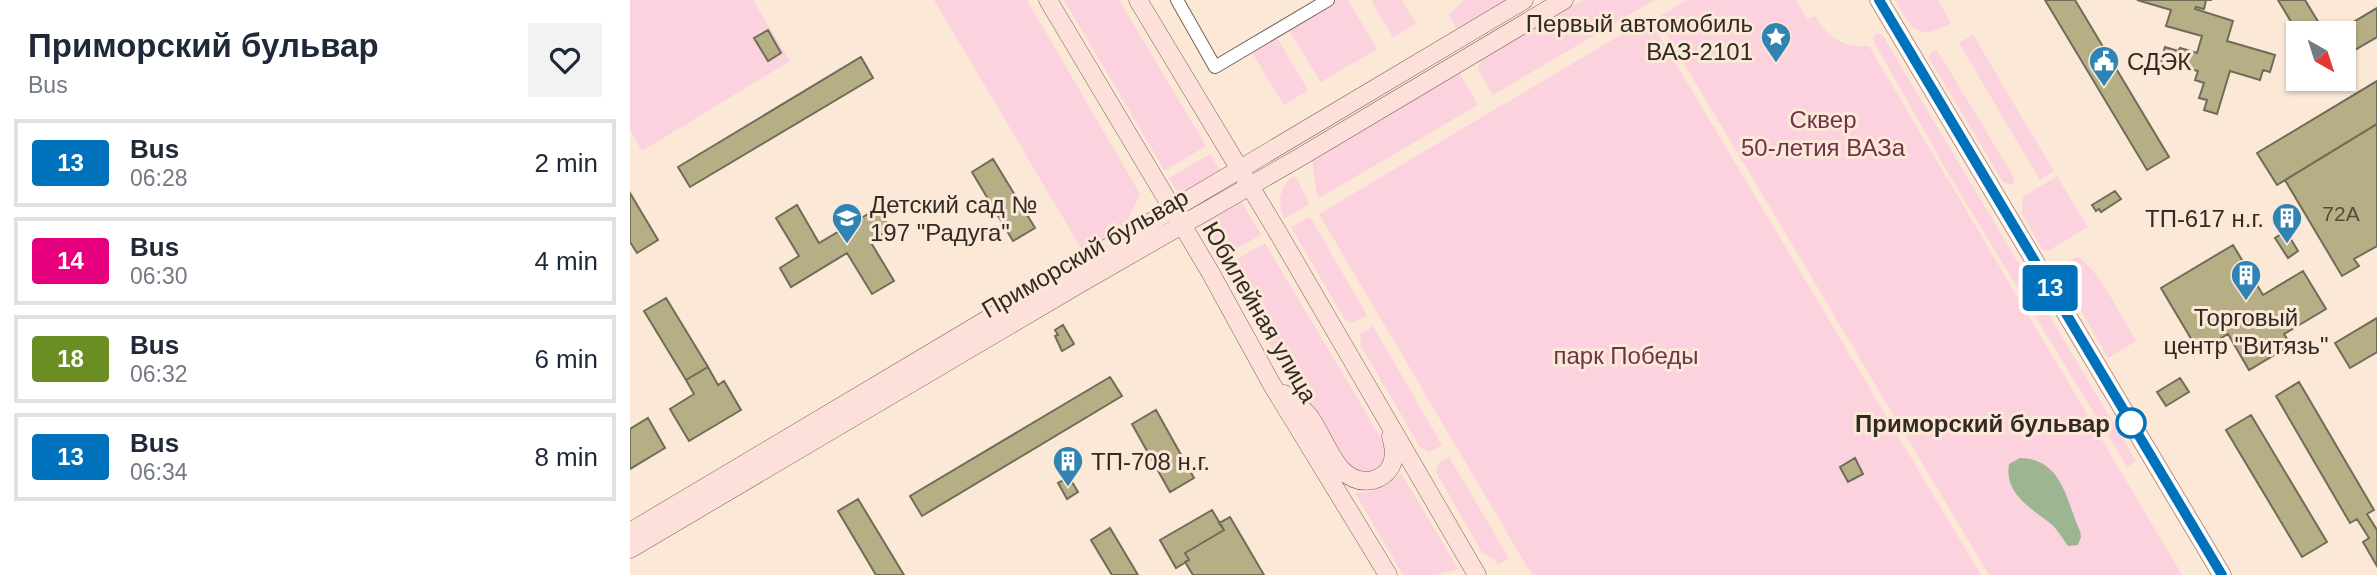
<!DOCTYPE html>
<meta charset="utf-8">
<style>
:root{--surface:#fff;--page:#f2f2f3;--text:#1f2937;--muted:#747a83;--line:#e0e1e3}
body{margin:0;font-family:Helvetica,sans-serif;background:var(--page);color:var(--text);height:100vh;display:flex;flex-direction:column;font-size:26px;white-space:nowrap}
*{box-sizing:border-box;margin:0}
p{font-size:23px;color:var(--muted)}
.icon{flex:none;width:38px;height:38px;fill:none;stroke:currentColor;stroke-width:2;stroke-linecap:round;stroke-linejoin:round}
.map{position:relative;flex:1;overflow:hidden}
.sheet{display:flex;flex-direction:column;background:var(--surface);width:630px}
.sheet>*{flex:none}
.badge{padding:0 14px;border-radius:5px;font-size:24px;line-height:46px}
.needle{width:46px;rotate:141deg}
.fabs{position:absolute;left:1656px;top:21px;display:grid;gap:14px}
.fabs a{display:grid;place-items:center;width:70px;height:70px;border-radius:0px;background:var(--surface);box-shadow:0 2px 5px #0004;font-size:35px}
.map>.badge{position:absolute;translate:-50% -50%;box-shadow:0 0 0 4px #fff}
.round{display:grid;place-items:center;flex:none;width:74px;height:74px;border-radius:0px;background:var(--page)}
.summary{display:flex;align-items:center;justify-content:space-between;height:119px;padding:0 28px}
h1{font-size:33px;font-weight:700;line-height:52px}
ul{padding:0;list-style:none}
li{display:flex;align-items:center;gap:21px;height:88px;margin:0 14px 10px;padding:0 14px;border:4px solid var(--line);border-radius:0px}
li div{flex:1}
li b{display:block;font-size:26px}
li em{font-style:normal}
li .badge{min-width:77px;font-weight:700;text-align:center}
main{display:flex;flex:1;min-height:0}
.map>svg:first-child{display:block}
.green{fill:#fbd2de}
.water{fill:#9eb591}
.building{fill:#b6af86;stroke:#6f6c58;stroke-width:2}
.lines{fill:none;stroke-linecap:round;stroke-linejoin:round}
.street-casing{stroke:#756556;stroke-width:14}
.secondary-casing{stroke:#756556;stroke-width:19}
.street{stroke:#fff;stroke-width:12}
.secondary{stroke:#fee0db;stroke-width:18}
.line-casing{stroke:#fff;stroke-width:16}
.line{stroke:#0072bc;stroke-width:10}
.stop-dot{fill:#fff;stroke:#0072bc;stroke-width:3.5}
.labels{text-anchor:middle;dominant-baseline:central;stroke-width:6;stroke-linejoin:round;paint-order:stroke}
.number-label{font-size:21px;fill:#534c3c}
.poi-label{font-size:24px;fill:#322b24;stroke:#fbe8d7;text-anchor:start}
.park-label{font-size:24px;fill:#6e344a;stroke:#fbe8d7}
.street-label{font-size:24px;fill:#322b24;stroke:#fbe8d7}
.stop-label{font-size:24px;font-weight:bold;fill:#322b24;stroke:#fbe8d7;text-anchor:end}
</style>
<main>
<section class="sheet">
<div class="summary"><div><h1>Приморский бульвар</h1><p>Bus</p></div><a class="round"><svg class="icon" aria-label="heart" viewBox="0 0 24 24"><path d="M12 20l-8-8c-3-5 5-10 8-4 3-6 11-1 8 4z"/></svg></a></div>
<ul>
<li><span class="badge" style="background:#0072bc;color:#fff">13</span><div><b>Bus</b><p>06:28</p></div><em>2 min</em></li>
<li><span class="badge" style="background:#e6007e;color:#fff">14</span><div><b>Bus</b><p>06:30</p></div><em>4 min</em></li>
<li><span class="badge" style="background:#6b8e23;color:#fff">18</span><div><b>Bus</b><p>06:32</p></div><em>6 min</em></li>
<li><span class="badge" style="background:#0072bc;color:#fff">13</span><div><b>Bus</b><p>06:34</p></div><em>8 min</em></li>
</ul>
</section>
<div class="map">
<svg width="1747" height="575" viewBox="0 0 1747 575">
<rect width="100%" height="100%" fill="#fbe8d7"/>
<path class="green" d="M 0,0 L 123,0 L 160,61 L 12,151 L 0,130 Z
M 304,0 L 397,0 L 510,194 L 494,227 L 453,251 Z
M 434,0 L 489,0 L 576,146 L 535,171 Z
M 706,0 L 718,0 L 747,49 L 691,82 L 658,29 Z
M 741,0 L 772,0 L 786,24 L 763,37 Z
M 834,0 L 877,0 L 827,29 L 819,15 Z
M 953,0 L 1024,0 L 863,95 L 849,71 L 848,67 L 852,60 Z
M 1057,0 L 1166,0 L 1177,19 L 1185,16 C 1197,37 1215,49 1239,46 L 1552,575 L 1359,575 L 1027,18 Z
M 1265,0 L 1308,0 L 1321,23 C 1287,43 1281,28 1265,0 Z
M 1019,18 L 1030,37 L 1351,575 L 902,575 L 689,214 Z
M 1246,33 L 1252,34 L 1506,461 L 1497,467 L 1322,180 L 1243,40 Z
M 1343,35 L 1424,171 L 1410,180 L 1329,43 Z
M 646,36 L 678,90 L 654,105 L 621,51 Z
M 1307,50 L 1383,176 L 1385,180 L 1382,185 L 1373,182 L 1299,58 L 1301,52 Z
M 829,72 L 848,105 L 691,197 L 687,196 L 682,159 Z
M 580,154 L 592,173 L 551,198 L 539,178 Z
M 1427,176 L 1458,227 L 1418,251 L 1413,250 L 1392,214 L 1393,197 Z
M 662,177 L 666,177 L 679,204 L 654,219 C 648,201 648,191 662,177 Z
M 609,197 L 631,235 L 587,259 L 566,221 Z
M 680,217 L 737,315 L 722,323 L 715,320 L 661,227 Z
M 635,243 L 755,445 L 754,461 L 742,471 L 734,473 L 720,467 L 680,401 L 661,379 L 592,268 Z
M 1447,257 C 1466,264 1494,321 1506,341 L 1478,358 L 1433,279 C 1433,268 1437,261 1447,257 Z
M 743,326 L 812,445 L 799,452 L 790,447 L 731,346 L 730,334 Z
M 819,457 L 879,558 L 868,565 L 864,559 L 853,554 L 806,472 L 809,463 Z
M 771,473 L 828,569 L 807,575 L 773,575 L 725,493 C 744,492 758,487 771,473 Z"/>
<path class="water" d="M 1390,458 C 1433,459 1436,501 1450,531 L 1451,537 L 1448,545 L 1438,546 C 1432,538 1428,530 1421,524 C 1401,508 1374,494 1379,464 Z"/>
<path class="building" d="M 1415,0 L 1445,0 L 1539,157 L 1517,170 Z
M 1507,0 L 1582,0 L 1576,0 L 1574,9 L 1566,7 L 1565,9 L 1603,21 L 1597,41 L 1645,55 L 1640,72 L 1633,70 L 1630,80 L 1600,71 L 1587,114 L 1574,110 L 1577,100 L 1569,98 L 1574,83 L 1565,80 L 1568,71 L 1552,67 L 1551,70 L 1530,64 L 1535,47 L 1548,51 L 1550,48 L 1567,53 L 1572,36 L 1536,26 L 1541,10 Z
M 1648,0 L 1675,0 L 1695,33 L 1668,33 Z
M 1747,8 L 1747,37 L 1713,57 L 1713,33 L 1705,33 Z
M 138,30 L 151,53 L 138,61 L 124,38 Z
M 231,57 L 243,78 L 60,187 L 48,167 Z
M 1747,81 L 1747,124 L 1647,185 L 1627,153 Z
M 1747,124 L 1747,246 L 1724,259 L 1729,266 L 1712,276 L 1655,180 Z
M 363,159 L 405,228 L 383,241 L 342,172 Z
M 1485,191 L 1491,199 L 1471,212 L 1469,209 L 1466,211 L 1462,205 Z
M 0,193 L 28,240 L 7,253 L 0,242 Z
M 167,205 L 189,243 L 248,208 L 261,229 L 240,241 L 264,281 L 242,294 L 217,253 L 161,287 L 150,268 L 169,256 L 146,218 Z
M 1656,231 L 1668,251 L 1658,258 L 1645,238 Z
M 1603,245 L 1633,295 L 1673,271 L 1696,309 L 1654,334 L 1661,345 L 1619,370 L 1598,334 L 1569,352 L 1531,288 Z
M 36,298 L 78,367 L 56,380 L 14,311 Z
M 1747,318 L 1747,352 L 1720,368 L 1705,343 Z
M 433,325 L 444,344 L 432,351 L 425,336 L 428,335 L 425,330 Z
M 78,367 L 88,385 L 94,381 L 111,410 L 59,441 L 40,409 L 64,394 L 56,380 Z
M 480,377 L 492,396 L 292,516 L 280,496 Z
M 1550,378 L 1559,392 L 1536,406 L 1527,392 Z
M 1669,382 L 1744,510 L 1737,514 L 1747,530 L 1747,566 L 1733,542 L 1739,538 L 1727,519 L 1720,523 L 1646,396 Z
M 526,410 L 564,478 L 540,492 L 502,424 Z
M 1621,415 L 1697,542 L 1672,557 L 1596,430 Z
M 18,418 L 35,448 L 0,469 L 0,429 Z
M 1225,458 L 1233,474 L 1218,482 L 1210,467 Z
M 439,477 L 448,492 L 437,499 L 428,483 Z
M 228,499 L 274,575 L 246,575 L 208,511 Z
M 582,510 L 594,530 L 555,553 L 559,560 L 546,568 L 530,540 Z
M 600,517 L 634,575 L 563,575 L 555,562 L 559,560 L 555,553 L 594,530 L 589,523 Z
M 480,528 L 508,575 L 482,575 L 461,540 Z"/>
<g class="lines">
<g class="street-casing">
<path id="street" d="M 547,0 L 585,67 L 698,0"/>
</g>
<g class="secondary-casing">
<path id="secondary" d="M 418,0 L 579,270 L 641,383 L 758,575
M 508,0 L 647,231 L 847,575
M 1249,0 L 1592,575
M 654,394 C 662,401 672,407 679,416 C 696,437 706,488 743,480 C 750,478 756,474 760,468 C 766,457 764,448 761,436
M 0,532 L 894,0
M 0,549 L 449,284 L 667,159 L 934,0"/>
</g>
<use href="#street" class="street"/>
<use href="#secondary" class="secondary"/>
</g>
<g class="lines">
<g class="line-casing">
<path id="line" d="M 1249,0 L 1592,575"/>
</g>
<use href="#line" class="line"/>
</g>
<defs>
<g id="sight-pin" transform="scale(1.575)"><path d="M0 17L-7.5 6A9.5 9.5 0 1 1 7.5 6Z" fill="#3084b4" stroke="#fbe8d7"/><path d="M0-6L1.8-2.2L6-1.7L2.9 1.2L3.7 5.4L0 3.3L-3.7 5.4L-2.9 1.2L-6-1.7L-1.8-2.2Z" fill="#fff"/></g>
<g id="civic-pin" transform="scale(1.575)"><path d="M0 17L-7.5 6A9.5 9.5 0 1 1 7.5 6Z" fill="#3084b4" stroke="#fbe8d7"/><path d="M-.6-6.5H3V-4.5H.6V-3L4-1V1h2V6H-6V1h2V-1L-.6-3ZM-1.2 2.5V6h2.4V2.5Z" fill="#fff"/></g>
<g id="school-pin" transform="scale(1.575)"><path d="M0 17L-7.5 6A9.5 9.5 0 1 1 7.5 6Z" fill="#3084b4" stroke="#fbe8d7"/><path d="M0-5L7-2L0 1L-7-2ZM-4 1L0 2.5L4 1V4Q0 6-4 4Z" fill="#fff"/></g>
<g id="building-pin" transform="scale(1.575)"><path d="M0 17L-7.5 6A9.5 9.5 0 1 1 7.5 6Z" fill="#3084b4" stroke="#fbe8d7"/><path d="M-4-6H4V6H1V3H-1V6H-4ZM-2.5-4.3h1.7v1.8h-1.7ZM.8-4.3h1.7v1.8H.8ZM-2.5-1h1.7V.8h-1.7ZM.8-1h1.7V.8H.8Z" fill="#fff"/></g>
</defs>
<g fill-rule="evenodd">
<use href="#sight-pin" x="1146" y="37"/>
<use href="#civic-pin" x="1474" y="61"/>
<use href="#school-pin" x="217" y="218"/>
<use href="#building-pin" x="1657" y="218"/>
<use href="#building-pin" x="1616" y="275"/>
<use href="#building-pin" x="438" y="461"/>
</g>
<circle class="stop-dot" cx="1501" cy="423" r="14"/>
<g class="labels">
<g class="number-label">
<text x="1711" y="213">72А</text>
</g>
<g class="poi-label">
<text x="1123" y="23" text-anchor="end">Первый автомобиль<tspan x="1123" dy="28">ВАЗ-2101</tspan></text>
<text x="1497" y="61">СДЭК</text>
<text x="240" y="204">Детский сад №<tspan x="240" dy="28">197 "Радуга"</tspan></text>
<text x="1634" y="218" text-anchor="end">ТП-617 н.г.</text>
<text x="1616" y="317" text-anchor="middle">Торговый<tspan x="1616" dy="28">центр "Витязь"</tspan></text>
<text x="461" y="461">ТП-708 н.г.</text>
</g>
<g class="park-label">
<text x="1193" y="119">Сквер<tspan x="1193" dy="28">50-летия ВАЗа</tspan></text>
<text x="996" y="355">парк Победы</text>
</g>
<g class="street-label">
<text transform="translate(455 253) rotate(-30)">Приморский бульвар</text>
<text transform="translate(630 312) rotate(60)">Юбилейная улица</text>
</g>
<g class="stop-label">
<text x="1480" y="423">Приморский бульвар</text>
</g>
</g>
</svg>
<div class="fabs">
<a><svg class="needle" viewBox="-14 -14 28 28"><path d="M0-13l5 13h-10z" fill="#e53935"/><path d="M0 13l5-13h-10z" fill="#747a83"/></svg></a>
</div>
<b class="badge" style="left:1420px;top:288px;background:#0072bc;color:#fff">13</b>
</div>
</main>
